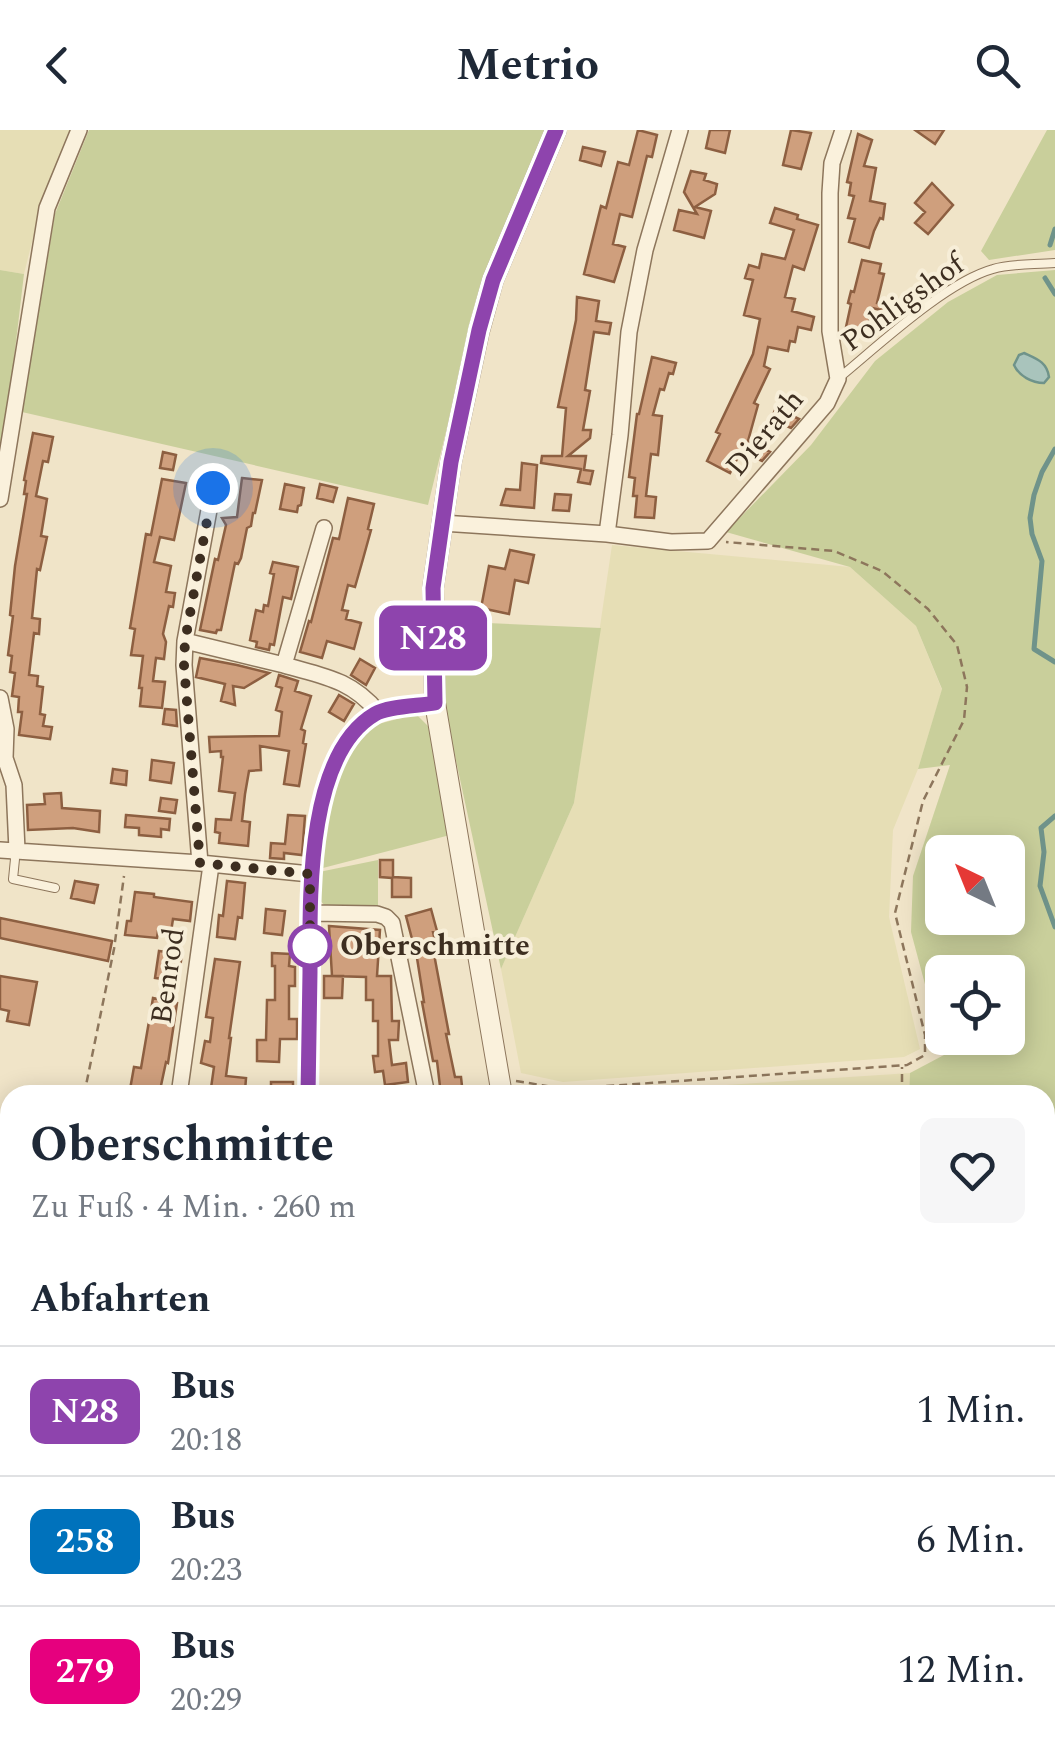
<!DOCTYPE html>
<html lang="de">
<meta charset="utf-8">
<style>
:root{--surface:#fff;--page:#f6f6f7;--text:#1f2937;--muted:#747a83;--line:#e0e1e3}
body{margin:0;font-family:Spectral,serif;background:var(--page);color:var(--text);height:100vh;display:flex;flex-direction:column;font-size:38px;white-space:nowrap}
*{box-sizing:border-box;margin:0}
p{font-size:32px;color:var(--muted)}
.icon{flex:none;width:55px;height:55px;fill:none;stroke:currentColor;stroke-width:2;stroke-linecap:round;stroke-linejoin:round}
.map{position:relative;flex:1;overflow:hidden}
.side{position:absolute;left:0px;top:955px;width:1055px;height:672px;display:flex;flex-direction:column;background:var(--surface);border-radius:30px 30px 0 0;box-shadow:0 5px 25px #0003}
.side>*{flex:none}
.badge{padding:0 20px;border-radius:15px;font-size:35px;line-height:65px}
.needle{width:65px;rotate:317deg}
.controls{position:absolute;left:925px;top:705px;display:grid;gap:20px}
.controls a{display:grid;place-items:center;width:100px;height:100px;border-radius:15px;background:var(--surface);box-shadow:0 5px 25px #0003;font-size:50px}
.you{position:absolute;width:50px;height:50px;margin:-25px;border:8px solid #fff;border-radius:50%;background:#1a73e8;box-shadow:0 0 0 15px #1a73e833}
.map>.badge{position:absolute;translate:-50% -50%;box-shadow:0 0 0 5px #fff}
h2{padding:0 30px;font-size:38px;line-height:90px}
.round{display:grid;place-items:center;flex:none;width:105px;height:105px;border-radius:15px;background:var(--page)}
.overview{display:flex;align-items:center;justify-content:space-between;height:170px;padding:0 30px}
h1{font-size:48px;font-weight:700;line-height:75px}
ul{padding:0;list-style:none}
li{display:flex;align-items:center;gap:30px;height:130px;padding:0 30px;border-top:2px solid var(--line)}
li div{flex:1}
li b{display:block;font-size:38px}
li em{font-style:normal}
li .badge{min-width:110px;font-weight:700;text-align:center}
header{display:flex;justify-content:space-between;align-items:center;height:130px;padding:0 30px;background:var(--surface);font-size:45px;font-weight:700}
.map>svg:first-child{display:block}
.farmland{fill:#e6deb5}
.green{fill:#c9cf9b;fill-rule:evenodd}
.water{fill:#a9c4bc;stroke:#6f938a;stroke-width:2.5}
.lines{fill:none;stroke-linecap:round;stroke-linejoin:round}
.stream{stroke:#6f938a;stroke-width:5}
.building{fill:#cf9f7d;stroke:#8d5f41;stroke-width:2.5}
.service-casing{stroke:#8d765c;stroke-width:10}
.minor-casing{stroke:#8d765c;stroke-width:18}
.tertiary-casing{stroke:#8d765c;stroke-width:22}
.path{stroke:#8d765c;stroke-width:2.5;stroke-dasharray:8 5;stroke-linecap:butt}
.service{stroke:#faf1dc;stroke-width:8}
.minor{stroke:#faf1dc;stroke-width:15}
.tertiary{stroke:#faf1dc;stroke-width:20}
.line-casing{stroke:#fff;stroke-width:22}
.line{stroke:#8e44ad;stroke-width:15}
.walk{stroke:#3d2e20;stroke-width:10;stroke-dasharray:0 18}
.stop-dot{fill:#fff;stroke:#8e44ad;stroke-width:5}
.labels{text-anchor:middle;dominant-baseline:central;stroke-width:8;stroke-linejoin:round;paint-order:stroke}
.street-label{font-size:30px;fill:#3d2e20;stroke:#f7eed8}
.stop-label{font-size:30px;font-weight:bold;fill:#3d2e20;stroke:#f7eed8;text-anchor:start}
</style>
<header><svg class="icon" aria-label="back" viewBox="0 0 24 24"><path d="M15 5l-7 7 7 7"/></svg>Metrio<svg class="icon" aria-label="search" viewBox="0 0 24 24"><circle cx="10" cy="10" r="6"/><path d="M15 15l6 6"/></svg></header>
<div class="map">
<svg width="1055" height="1626" viewBox="0 0 1055 1626">
<rect width="100%" height="100%" fill="#f0e4c8"/>
<path class="farmland" d="M 0,0 L 70,0 L 44,64 L 24,144 L 0,140 Z
M 612,415 L 850,437 L 916,496 L 942,560 L 918,639 L 893,700 L 889,787 L 920,919 L 904,927 L 563,952 L 521,943 L 501,839 L 574,673 Z
M 910,943 L 909,965 L 576,965 Z
M 10,1533 L 10,1618 L 113,1618 L 115,1626 L 0,1626 L 0,1538 Z"/>
<path class="green" d="M 89,0 L 545,0 L 485,143 L 428,375 L 22,282 L 55,84 Z
M 1047,0 L 1055,0 L 1055,120 L 989,130 L 981,121 Z
M 0,140 L 24,144 L 8,279 L 0,331 Z
M 1055,140 L 1055,1325 L 1045,1325 L 1045,965 L 909,965 L 910,943 L 944,925 L 911,802 L 913,746 L 950,635 L 918,639 L 942,559 L 916,496 L 850,437 L 726,402 L 811,315 L 875,231 L 948,172 L 997,145 ZM 942,722 L 1008,722 L 1008,788 L 942,788 ZM 942,842 L 1008,842 L 1008,908 L 942,908 Z
M 443,491 L 601,498 L 574,673 L 501,839 L 444,575 Z
M 416,584 L 429,597 L 450,705 L 319,739 L 335,653 L 346,627 L 367,597 Z
M 378,730 L 378,779 L 326,777 L 318,768 L 319,742 Z
M 1045,1336 L 1055,1336 L 1055,1626 L 782,1626 L 783,1618 L 1045,1618 Z
M 10,1373 L 10,1508 L 0,1483 L 0,1377 Z
M 128,1618 L 345,1618 L 344,1626 L 130,1626 Z"/>
<path class="water" d="M 1024,223 C 1037,229 1047,232 1049,247 L 1044,253 C 1032,253 1019,246 1014,235 L 1019,225 Z"/>
<g class="lines">
<path class="stream" d="M 1050,115 L 1055,99
M 1045,148 L 1055,164
M 1055,319 L 1042,342 L 1034,365 L 1030,388 L 1032,404 L 1042,431 L 1034,519 L 1055,532
M 1055,686 L 1041,698 L 1044,722 L 1040,756 L 1055,797"/>
</g>
<path class="building" d="M 638,0 L 657,5 L 652,27 L 647,26 L 632,87 L 620,84 L 613,114 L 625,117 L 614,152 L 584,144 L 601,76 L 606,78 L 618,32 L 629,35 Z
M 710,0 L 730,0 L 725,23 L 706,18 Z
M 791,0 L 811,3 L 801,39 L 783,35 Z
M 915,0 L 944,0 L 935,14 Z
M 858,4 L 872,10 L 864,36 L 876,38 L 870,71 L 885,74 L 883,89 L 880,88 L 874,101 L 869,118 L 849,112 L 855,89 L 848,88 L 854,66 L 849,65 L 851,53 L 847,52 Z
M 583,17 L 605,22 L 601,36 L 580,30 Z
M 691,41 L 706,44 L 704,50 L 717,54 L 715,64 L 695,77 L 711,81 L 704,108 L 674,100 L 679,80 L 697,84 L 684,62 Z
M 932,53 L 953,75 L 928,104 L 915,93 L 925,82 L 915,73 Z
M 775,78 L 798,85 L 797,89 L 818,95 L 804,140 L 793,136 L 785,167 L 795,169 L 792,181 L 814,187 L 811,200 L 798,197 L 795,212 L 790,211 L 788,221 L 768,217 L 764,236 L 770,239 L 754,273 L 758,275 L 748,311 L 770,322 L 762,331 L 741,321 L 730,343 L 707,331 L 720,304 L 716,302 L 753,224 L 760,189 L 744,185 L 753,150 L 745,148 L 749,135 L 759,138 L 762,124 L 785,129 L 794,100 L 770,93 Z
M 862,130 L 881,134 L 879,143 L 884,144 L 877,173 L 883,176 L 881,180 L 872,178 L 867,199 L 859,204 L 855,199 L 846,197 L 851,174 L 848,173 L 851,161 L 854,162 Z
M 577,167 L 599,171 L 596,191 L 611,193 L 609,204 L 594,202 L 585,260 L 590,261 L 583,300 L 591,300 L 590,308 L 568,326 L 586,326 L 584,340 L 593,341 L 590,354 L 578,352 L 581,339 L 541,333 L 542,326 L 562,326 L 566,278 L 558,277 L 576,190 Z
M 652,227 L 676,233 L 673,244 L 669,243 L 664,260 L 660,259 L 653,285 L 662,286 L 658,325 L 651,324 L 646,366 L 656,367 L 654,388 L 635,387 L 637,366 L 633,366 L 635,348 L 629,347 L 637,284 L 639,284 Z
M 776,278 L 799,289 L 791,298 L 771,289 Z
M 33,303 L 53,307 L 48,332 L 43,331 L 36,366 L 47,369 L 41,406 L 47,407 L 40,440 L 37,439 L 32,488 L 40,489 L 39,504 L 34,503 L 29,545 L 38,546 L 37,556 L 43,557 L 40,584 L 45,585 L 43,596 L 52,597 L 50,609 L 19,605 L 22,582 L 18,582 L 19,567 L 12,566 L 15,543 L 10,542 L 12,526 L 8,525 L 13,486 L 10,485 L 15,436 L 27,364 L 24,364 L 26,351 L 24,350 Z
M 163,322 L 176,325 L 173,340 L 160,338 Z
M 522,333 L 537,335 L 534,378 L 501,375 L 506,359 L 520,360 Z
M 242,348 L 262,350 L 255,383 L 253,383 L 251,396 L 247,398 L 241,428 L 238,434 L 235,433 L 221,500 L 217,500 L 216,503 L 200,500 L 215,429 L 218,430 L 226,395 L 222,388 L 237,387 Z
M 162,349 L 186,353 L 174,410 L 160,407 L 154,432 L 171,436 L 166,462 L 175,463 L 173,477 L 169,476 L 163,504 L 166,512 L 164,529 L 156,528 L 153,551 L 165,552 L 162,578 L 140,576 L 142,558 L 139,558 L 143,526 L 131,525 L 135,499 L 130,498 L 146,404 L 151,405 Z
M 285,354 L 304,358 L 301,375 L 298,376 L 297,382 L 280,379 Z
M 320,354 L 337,358 L 333,372 L 317,368 Z
M 555,364 L 571,365 L 569,381 L 553,380 Z
M 348,368 L 374,374 L 368,399 L 371,400 L 363,429 L 355,457 L 348,455 L 342,480 L 348,481 L 346,489 L 361,493 L 354,519 L 327,511 L 322,528 L 300,522 L 309,491 L 311,492 L 333,408 L 339,409 Z
M 510,420 L 534,425 L 528,453 L 515,450 L 509,484 L 481,478 L 489,436 L 505,439 Z
M 273,432 L 298,437 L 291,469 L 283,467 L 274,515 L 270,514 L 269,520 L 256,517 L 257,512 L 250,510 L 256,480 L 263,482 L 264,475 L 268,476 L 274,444 L 270,443 Z
M 200,528 L 237,535 L 269,543 L 244,558 L 233,556 L 235,575 L 221,571 L 225,554 L 196,547 Z
M 360,529 L 375,538 L 366,555 L 351,545 Z
M 279,545 L 298,551 L 295,561 L 311,566 L 301,599 L 305,601 L 303,613 L 306,614 L 299,656 L 284,654 L 289,621 L 260,616 L 261,640 L 249,641 L 245,664 L 242,691 L 250,692 L 248,716 L 219,713 L 220,703 L 215,702 L 216,689 L 231,690 L 235,663 L 219,661 L 223,627 L 221,627 L 221,621 L 210,622 L 209,607 L 279,606 L 282,582 L 276,580 L 282,558 L 276,556 Z
M 339,565 L 354,574 L 344,591 L 329,582 Z
M 165,579 L 176,580 L 177,596 L 163,594 Z
M 152,630 L 174,633 L 171,653 L 150,650 Z
M 113,639 L 127,641 L 126,655 L 111,653 Z
M 61,663 L 62,678 L 100,681 L 99,702 L 73,698 L 28,700 L 27,675 L 45,674 L 44,664 Z
M 161,668 L 177,670 L 175,683 L 159,681 Z
M 126,685 L 170,689 L 169,700 L 161,699 L 161,707 L 139,705 L 139,698 L 125,697 Z
M 288,685 L 305,686 L 302,725 L 284,723 L 284,729 L 270,728 L 271,713 L 285,714 Z
M 380,730 L 393,730 L 393,747 L 411,748 L 411,767 L 392,767 L 392,748 L 380,747 Z
M 75,751 L 98,755 L 94,773 L 71,768 Z
M 227,751 L 245,753 L 242,788 L 238,787 L 235,809 L 217,807 L 219,785 L 223,786 Z
M 135,762 L 154,764 L 154,767 L 192,772 L 190,791 L 173,789 L 171,802 L 158,801 L 157,808 L 125,805 L 127,791 L 131,791 Z
M 266,779 L 285,781 L 282,805 L 264,803 Z
M 431,779 L 437,801 L 433,802 L 438,824 L 434,824 L 449,904 L 446,904 L 455,947 L 461,947 L 463,965 L 441,965 L 437,931 L 433,931 L 422,872 L 424,872 L 417,828 L 406,786 Z
M 0,788 L 112,811 L 108,831 L 0,808 Z
M 329,796 L 380,800 L 377,846 L 391,846 L 392,891 L 399,891 L 398,910 L 389,910 L 392,935 L 406,933 L 408,952 L 385,955 L 383,941 L 375,942 L 373,926 L 378,926 L 378,891 L 373,891 L 373,870 L 366,870 L 366,847 L 332,846 Z
M 159,821 L 182,824 L 178,851 L 155,848 Z
M 272,823 L 290,824 L 289,836 L 295,837 L 295,856 L 289,856 L 289,889 L 297,889 L 297,909 L 280,909 L 279,932 L 257,931 L 257,910 L 266,910 L 267,870 L 275,870 L 275,836 L 272,836 Z
M 215,829 L 240,832 L 229,908 L 231,908 L 226,946 L 246,948 L 245,961 L 225,960 L 224,965 L 210,965 L 214,937 L 201,933 L 205,911 L 210,912 L 213,888 L 206,887 Z
M 0,846 L 37,852 L 29,895 L 7,891 L 9,881 L 0,879 Z
M 324,846 L 343,846 L 342,868 L 324,868 Z
M 153,868 L 177,873 L 168,933 L 166,932 L 159,965 L 129,965 L 134,937 L 141,938 Z
M 271,952 L 293,952 L 293,965 L 271,965 Z"/>
<g class="lines">
<g class="service-casing">
<path id="service" d="M 840,247 C 879,215 946,152 993,139 C 1012,133 1035,135 1055,133
M 13,720 L 15,729 L 13,749 L 55,758
M 0,1268 L 10,1271
M 1045,1331 L 1055,1332
M 514,1618 L 525,1626
M 485,1625 L 509,1618"/>
</g>
<g class="minor-casing">
<path id="minor" d="M 0,369 L 47,78 L 79,0
M 442,393 L 607,404 L 671,412 L 708,411 L 827,273 L 838,249 L 830,201 L 830,63 L 832,33 L 843,0
M 607,404 L 620,305 L 629,202 L 645,120 L 680,0
M 185,511 L 284,535 L 324,398
M 284,535 C 322,546 351,549 378,582
M 0,568 L 6,599 L 5,628 L 14,655 L 17,720
M 0,720 L 200,733 L 310,744
M 200,733 L 184,535 L 185,511 L 213,358
M 311,783 L 377,784 L 386,787 L 392,793 L 427,965
M 179,965 L 211,735
M 308,965 C 308,927 309,888 309,850 C 310,778 304,626 375,584 C 388,576 419,575 435,573
M 0,1080 L 10,1084
M 122,1618 L 124,1626"/>
</g>
<g class="tertiary-casing">
<path id="tertiary" d="M 502,965 L 435,573 L 433,458 L 451,332 L 479,201 L 493,150 L 556,0
M 0,1365 L 10,1350
M 480,1626 L 481,1618"/>
</g>
<path class="path" d="M 516,951 L 565,959 L 907,935 L 925,925 L 925,905 L 895,783 L 923,671 L 964,590 L 967,557 L 957,515 L 928,479 L 882,441 L 834,421 L 726,412
M 84,965 L 114,819 L 124,746
M 902,965 L 902,937"/>
<use href="#service" class="service"/>
<use href="#minor" class="minor"/>
<use href="#tertiary" class="tertiary"/>
</g>
<g class="lines">
<g class="line-casing">
<path id="line" d="M 308,965 C 309,924 309,883 310,842 C 310,772 305,625 375,584 C 388,576 419,576 435,573 L 433,458 L 451,332 L 479,200 L 493,150 L 556,0"/>
</g>
<use href="#line" class="line"/>
<path class="walk" d="M 213,358 L 185,511 L 184,535 L 200,733 L 310,744 L 310,816"/>
</g>
<circle class="stop-dot" cx="310" cy="816" r="20"/>
<g class="labels">
<g class="street-label">
<text transform="translate(903 173) rotate(-36)">Pohligshof</text>
<text transform="translate(765 303) rotate(-50)">Dierath</text>
<text transform="translate(168 846) rotate(-82)">Benrod</text>
</g>
<g class="stop-label">
<text x="340" y="816">Oberschmitte</text>
</g>
</g>
</svg>
<div class="controls">
<a><svg class="needle" viewBox="-14 -14 28 28"><path d="M0-13l5 13h-10z" fill="#e53935"/><path d="M0 13l5-13h-10z" fill="#747a83"/></svg></a>
<a><svg class="icon" aria-label="locate" viewBox="0 0 24 24"><circle cx="12" cy="12" r="6"/><path d="M12 2v4M12 18v4M2 12h4M18 12h4"/></svg></a>
</div>
<div class="you" style="left:213px;top:358px"></div>
<b class="badge" style="left:433px;top:508px;background:#8e44ad;color:#fff">N28</b>
<section class="side">
<div class="overview"><div><h1>Oberschmitte</h1><p>Zu Fuß · 4 Min. · 260 m</p></div><a class="round"><svg class="icon" aria-label="heart" viewBox="0 0 24 24"><path d="M12 20l-8-8c-3-5 5-10 8-4 3-6 11-1 8 4z"/></svg></a></div>
<h2>Abfahrten</h2>
<ul>
<li><span class="badge" style="background:#8e44ad;color:#fff">N28</span><div><b>Bus</b><p>20:18</p></div><em>1 Min.</em></li>
<li><span class="badge" style="background:#0072bc;color:#fff">258</span><div><b>Bus</b><p>20:23</p></div><em>6 Min.</em></li>
<li><span class="badge" style="background:#e6007e;color:#fff">279</span><div><b>Bus</b><p>20:29</p></div><em>12 Min.</em></li>
</ul>
</section>
</div>
